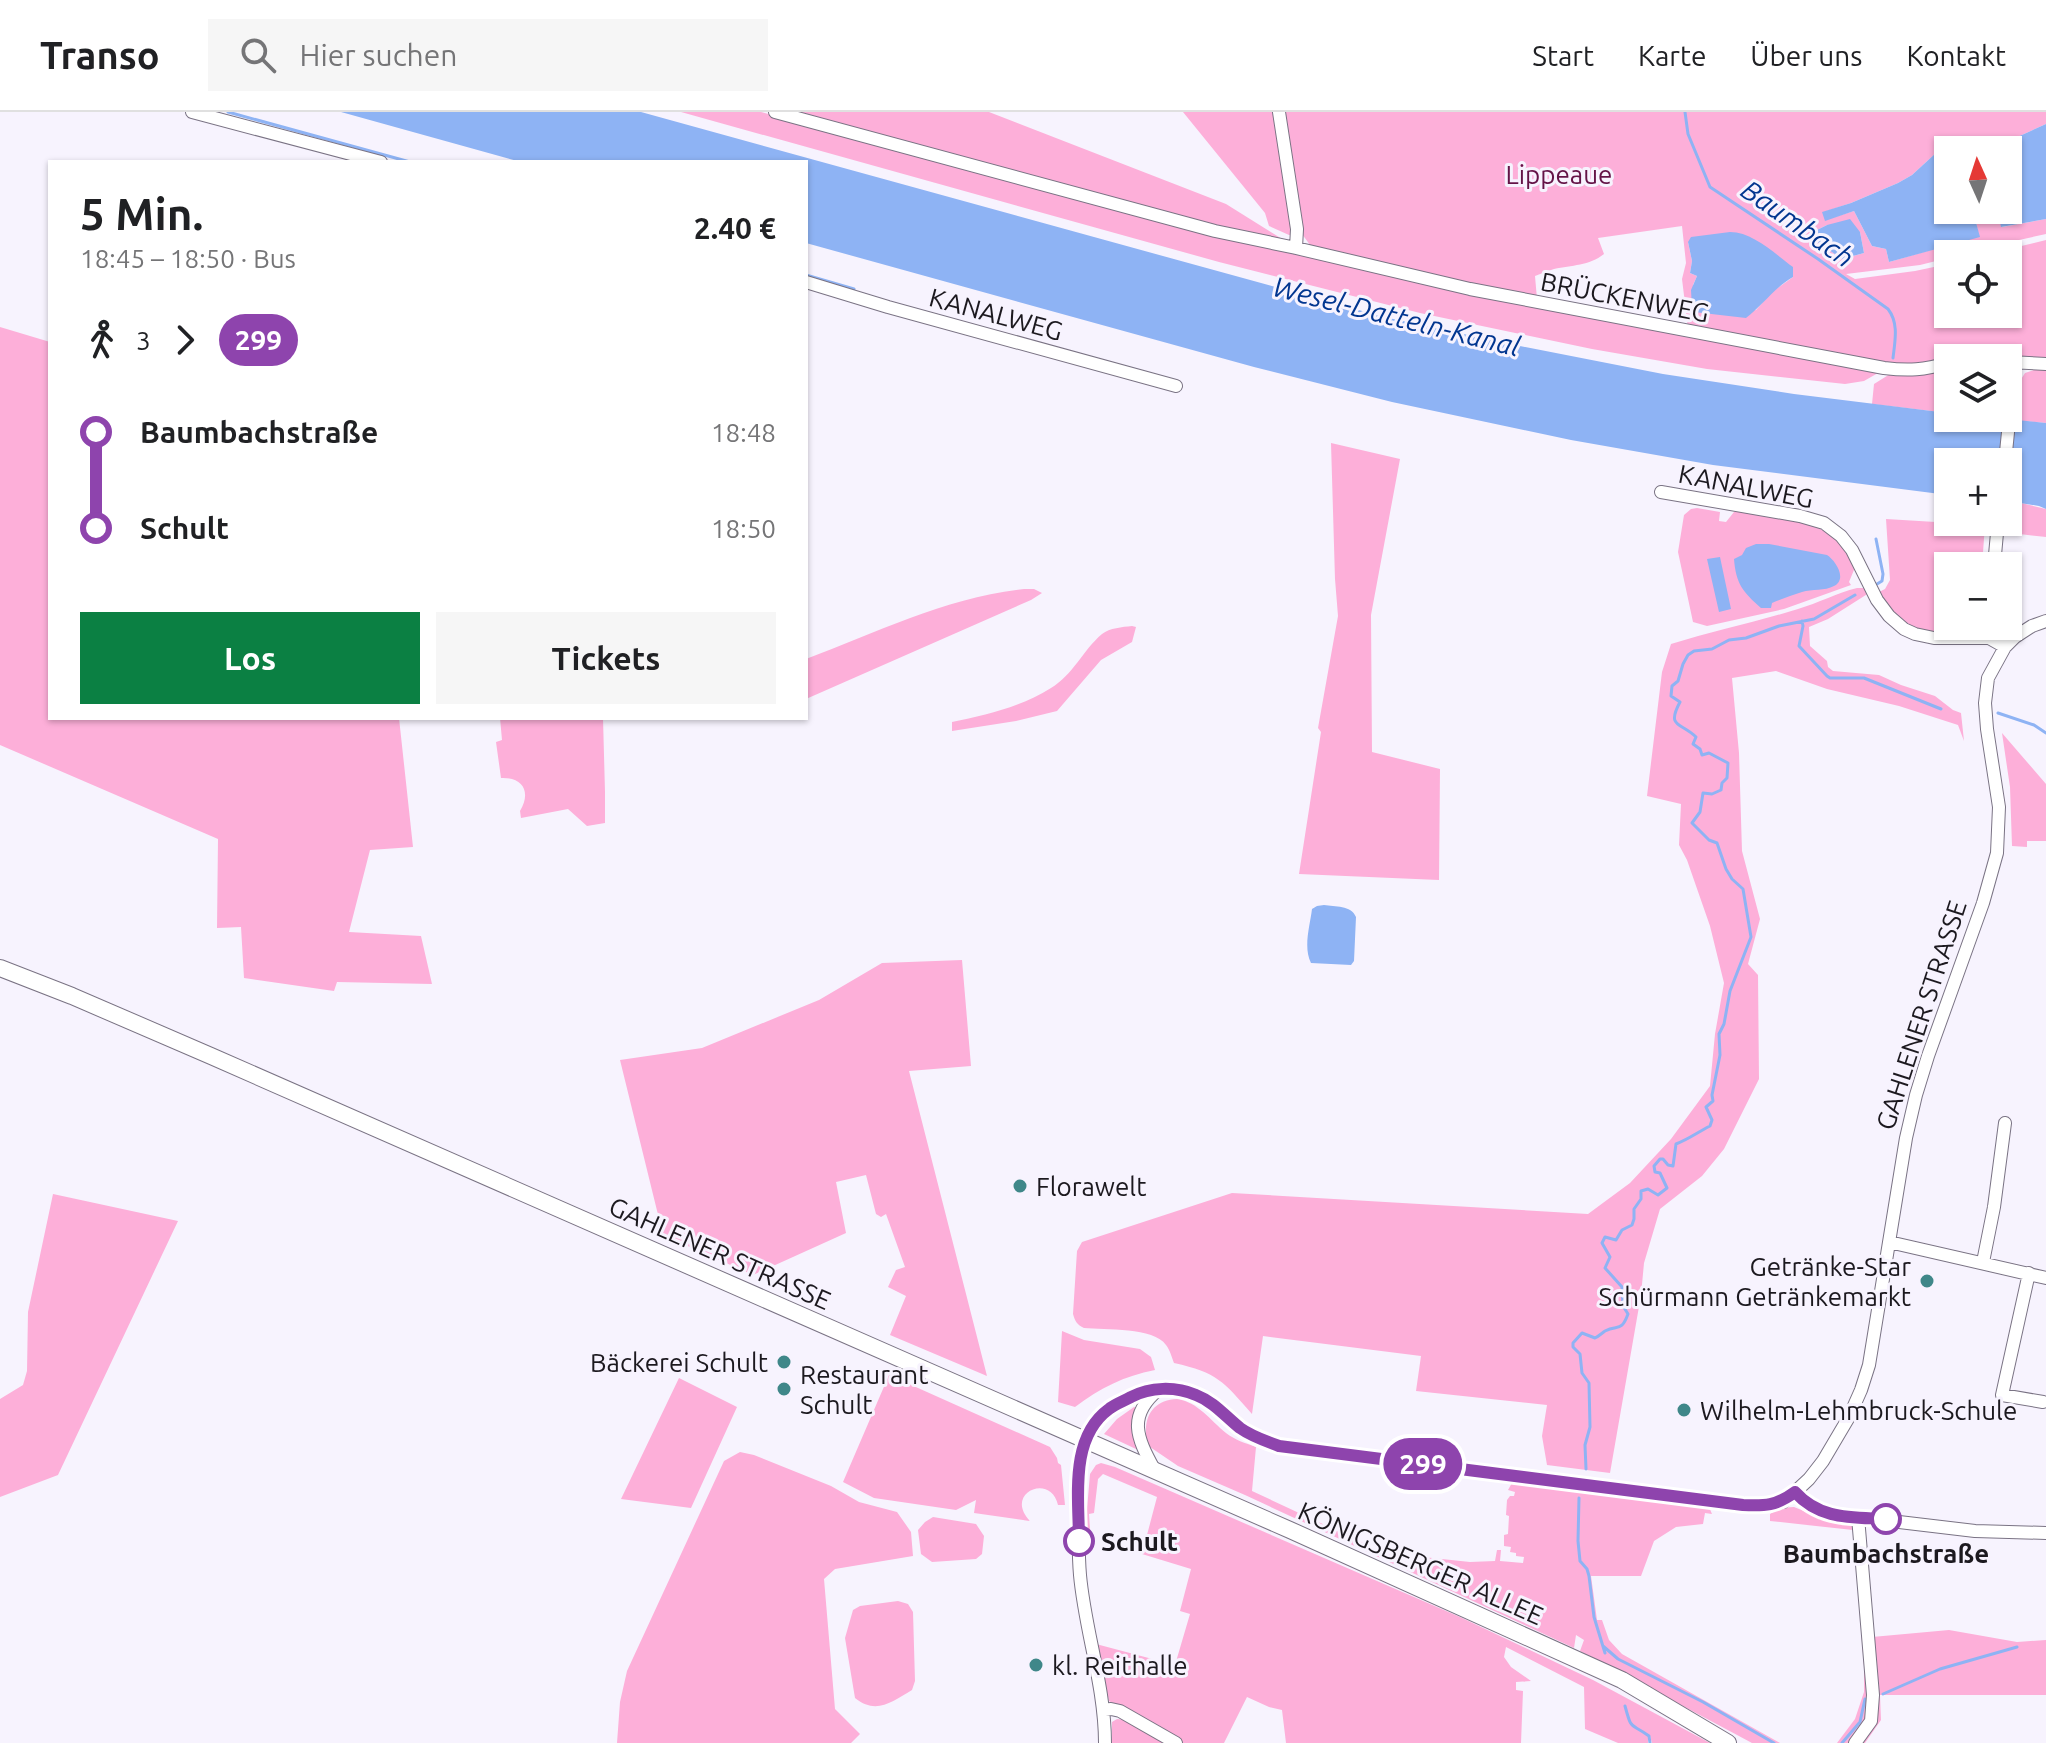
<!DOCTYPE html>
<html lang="de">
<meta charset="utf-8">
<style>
:root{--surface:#fff;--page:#f6f6f6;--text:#202124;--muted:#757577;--line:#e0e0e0;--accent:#0b8043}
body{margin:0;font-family:Ubuntu,sans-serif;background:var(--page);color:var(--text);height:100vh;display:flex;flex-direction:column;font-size:30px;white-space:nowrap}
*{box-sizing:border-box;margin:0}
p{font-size:26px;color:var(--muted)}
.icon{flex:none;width:44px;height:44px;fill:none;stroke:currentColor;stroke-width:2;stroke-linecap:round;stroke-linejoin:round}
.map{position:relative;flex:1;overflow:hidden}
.details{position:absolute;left:48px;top:48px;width:760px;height:560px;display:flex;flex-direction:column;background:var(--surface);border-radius:0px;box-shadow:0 2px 6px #0004}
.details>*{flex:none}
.badge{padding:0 16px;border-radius:26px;font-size:28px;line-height:52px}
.needle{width:52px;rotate:357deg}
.fabs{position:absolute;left:1934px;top:24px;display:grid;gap:16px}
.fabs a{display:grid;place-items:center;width:88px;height:88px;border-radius:0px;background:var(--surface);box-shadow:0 2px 6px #0004;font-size:40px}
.map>.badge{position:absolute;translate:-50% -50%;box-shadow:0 0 0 4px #fff}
.legs{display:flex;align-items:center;gap:12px;height:88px;padding:0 32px;font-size:26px}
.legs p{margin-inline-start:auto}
.head{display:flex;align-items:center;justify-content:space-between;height:136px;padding:0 32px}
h1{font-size:44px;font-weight:600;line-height:60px}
.action{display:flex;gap:16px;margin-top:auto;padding:16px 32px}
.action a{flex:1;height:92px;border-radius:0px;background:var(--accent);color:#fff;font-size:32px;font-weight:600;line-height:92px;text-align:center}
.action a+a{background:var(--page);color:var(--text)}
ul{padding:0 32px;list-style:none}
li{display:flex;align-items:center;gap:28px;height:96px;font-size:30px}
li i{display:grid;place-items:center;width:12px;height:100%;margin:0 10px;background:currentColor}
li i::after{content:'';width:20px;height:20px;margin:-10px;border:6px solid;border-radius:50%;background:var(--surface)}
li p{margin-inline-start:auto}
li:first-child i{background:linear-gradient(#0000 50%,currentColor 0)}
li:last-child i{background:linear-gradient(currentColor 50%,#0000 0)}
header{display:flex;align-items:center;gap:48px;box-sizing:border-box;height:112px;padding:0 40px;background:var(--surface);border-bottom:2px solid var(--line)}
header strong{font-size:38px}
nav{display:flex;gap:44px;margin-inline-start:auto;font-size:28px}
.search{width:560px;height:72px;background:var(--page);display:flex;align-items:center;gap:20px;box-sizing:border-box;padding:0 28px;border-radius:0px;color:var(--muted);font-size:30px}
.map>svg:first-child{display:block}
.green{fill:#fdafd9;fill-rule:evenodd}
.water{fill:#8eb3f4}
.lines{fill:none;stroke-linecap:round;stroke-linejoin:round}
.stream{stroke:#8eb3f4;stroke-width:3}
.street-casing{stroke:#7a7384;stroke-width:14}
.secondary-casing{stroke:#7a7384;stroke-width:18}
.street{stroke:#fff;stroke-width:12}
.secondary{stroke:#fff;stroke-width:16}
.line-1-casing{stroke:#fff;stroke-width:18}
.line-1{stroke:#8e44ad;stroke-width:12}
.poi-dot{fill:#3f8789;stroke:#f7f3fe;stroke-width:3}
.stop-1-dot{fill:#fff;stroke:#8e44ad;stroke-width:4}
.labels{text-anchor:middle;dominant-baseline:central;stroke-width:6;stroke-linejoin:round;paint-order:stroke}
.park-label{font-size:26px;fill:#641347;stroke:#f7f3fe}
.street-label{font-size:26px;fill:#1c191f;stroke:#f7f3fe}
.poi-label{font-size:26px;fill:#1c191f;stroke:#f7f3fe;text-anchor:start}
.stop-label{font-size:26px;font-weight:bold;fill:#1c191f;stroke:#f7f3fe;text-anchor:start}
.water-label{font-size:28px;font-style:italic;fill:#023690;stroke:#f7f3fe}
</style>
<header>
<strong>Transo</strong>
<div class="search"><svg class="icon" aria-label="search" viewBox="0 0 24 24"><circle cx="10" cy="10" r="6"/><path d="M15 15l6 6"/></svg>Hier suchen</div>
<nav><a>Start</a><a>Karte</a><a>Über uns</a><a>Kontakt</a></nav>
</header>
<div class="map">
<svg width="2046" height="1631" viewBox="0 0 2046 1631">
<rect width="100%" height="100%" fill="#f7f3fe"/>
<path class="green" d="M 681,0 L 761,0 L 1208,122 L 1878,261 L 1864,269 L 1845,272 L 1707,257 L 1592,237 L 1420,201 L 1219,150 Z
M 793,0 L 989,0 L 1226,92 L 1287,130 L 1205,112 Z
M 1183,0 L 2046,0 L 2046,12 L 2004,31 L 1995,38 L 1976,38 L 1974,34 L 1937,40 L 1912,63 L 1898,71 L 1851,91 L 1827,99 L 1825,108 L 1854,99 L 1872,134 L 1886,137 L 1889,150 L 1979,124 L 1974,102 L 1979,98 L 1998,98 L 2002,115 L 2046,107 L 2046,122 L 1996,133 L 1967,142 L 1948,142 L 1948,146 L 1920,153 L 1846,162 L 1855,167 L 1915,159 L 1948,152 L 1948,202 L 2008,202 L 2008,142 L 1988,142 L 2046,128 L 2046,248 L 2010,246 L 1989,241 L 1974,241 L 1909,255 L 1846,244 L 1845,242 L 1688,216 L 1682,167 L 1686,151 L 1682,114 L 1598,126 L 1604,142 C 1589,154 1572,153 1554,157 C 1547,159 1541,162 1535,164 L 1537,187 L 1310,133 L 1302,122 L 1289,123 L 1269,114 L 1265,101 ZM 1827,113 L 1860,120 L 1864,141 L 1842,147 L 1813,127 L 1813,120 ZM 1688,130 L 1793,165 L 1772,180 L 1756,198 L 1712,202 L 1694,199 L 1693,173 L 1697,164 L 1690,161 L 1692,149 Z
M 0,215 L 50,230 L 50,606 L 399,606 L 413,735 L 370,738 L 349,820 L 421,824 L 432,872 L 337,870 L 334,879 L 244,866 L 241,815 L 217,816 L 218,727 L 0,633 Z
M 1948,256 L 1948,301 L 1872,292 L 1874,272 L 1890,262 Z
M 2040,256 L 2046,256 L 2046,311 L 2014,308 L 2018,272 L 2025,261 Z
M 1331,331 L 1400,347 L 1371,503 L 1372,640 L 1440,657 L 1439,768 L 1299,762 L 1321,620 L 1318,616 L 1338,504 L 1335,467 Z
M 2021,391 L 2046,397 L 2046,425 L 2011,421 L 2012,409 Z
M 1697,396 L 1720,400 L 1719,409 L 1726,410 L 1734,400 L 1737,398 C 1769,404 1810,405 1836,427 C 1844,434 1850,444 1856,453 L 1849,470 L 1851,473 L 1784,497 L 1707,514 L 1693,510 L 1678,440 L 1684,403 L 1691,397 Z
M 1886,407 L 1985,413 L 1982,454 L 1948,454 L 1948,514 L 1976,514 L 1973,519 C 1945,520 1914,525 1893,502 C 1888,496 1884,487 1879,480 L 1885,477 L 1890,468 Z
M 1857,476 L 1866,476 L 1869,481 L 1828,507 L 1809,515 L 1810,534 L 1827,549 L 1828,555 L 1833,559 L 1879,563 L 1901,573 L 1935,584 L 1953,598 L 1961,601 L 1964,629 L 1958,613 L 1899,594 L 1827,577 L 1776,559 L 1732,566 L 1739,641 L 1742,739 L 1760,807 L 1748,852 L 1758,863 L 1759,967 L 1724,1037 L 1702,1064 L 1660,1097 L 1644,1151 L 1641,1183 L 1610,1361 L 1547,1353 L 1542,1324 L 1547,1293 L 1416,1279 L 1421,1244 L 1263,1224 L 1252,1302 C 1223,1269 1218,1261 1174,1251 C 1172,1246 1170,1238 1166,1233 C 1154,1215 1105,1218 1084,1216 C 1077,1213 1075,1209 1073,1202 L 1077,1139 L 1082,1130 L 1232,1081 L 1588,1102 L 1630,1071 L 1671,1027 L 1710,974 L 1715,922 L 1724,871 L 1710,814 L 1687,748 L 1679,733 L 1681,692 L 1647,684 L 1662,560 L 1671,532 C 1713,519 1756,510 1798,497 C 1818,491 1837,481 1857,476 Z
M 1024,477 L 1034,477 L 1042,481 L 1031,488 L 806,587 L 806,547 C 877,520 948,485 1024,477 Z
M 1132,514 L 1136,515 L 1132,530 L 1101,548 L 1057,599 L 1016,609 L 952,619 L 952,610 C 986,603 1021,595 1051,576 C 1073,563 1083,538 1102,522 C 1110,516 1122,515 1132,514 Z
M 500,606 L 603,606 L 605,680 L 605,711 L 587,714 L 568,697 L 521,706 L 520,699 C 531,681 524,665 501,666 L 496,630 L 502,628 Z
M 2002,621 L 2046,672 L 2046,729 L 2027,729 L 2027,735 L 2012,734 L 2010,675 Z
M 962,848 L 971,954 L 909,959 L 987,1264 L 890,1223 L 906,1184 L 888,1175 L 896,1158 L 905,1155 L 886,1102 L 881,1105 L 876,1102 L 866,1063 L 836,1070 L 846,1121 L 753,1163 L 663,1123 L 620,948 L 702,936 L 819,888 L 882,851 Z
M 53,1082 L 178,1109 L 58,1363 L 0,1385 L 0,1287 L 23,1273 L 27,1259 L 28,1200 Z
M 1062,1219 L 1084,1228 L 1140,1237 L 1151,1245 L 1155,1258 C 1124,1264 1100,1276 1075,1295 L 1058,1290 Z
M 889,1263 L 1050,1335 L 1057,1346 L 1058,1351 L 1061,1353 L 1065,1393 L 1058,1393 C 1051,1360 1003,1381 1030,1409 L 974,1401 L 976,1388 L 956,1398 L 874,1386 L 843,1370 Z
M 679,1266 L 737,1295 L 691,1396 L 621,1387 Z
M 1177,1287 C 1198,1290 1210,1308 1226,1321 C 1235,1328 1245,1331 1256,1335 L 1252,1379 L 1370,1434 L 1371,1437 L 1382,1439 L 1423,1458 L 1423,1445 L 1470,1450 L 1495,1449 L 1497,1438 L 1501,1438 L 1500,1449 L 1523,1451 L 1524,1445 L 1516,1444 L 1516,1441 L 1510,1440 L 1511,1435 L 1504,1434 L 1504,1423 L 1508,1422 L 1509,1404 L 1506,1403 L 1507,1388 L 1510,1384 L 1514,1384 L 1515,1380 L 1508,1378 L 1513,1369 L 1709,1395 L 1712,1402 L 1705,1401 L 1703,1412 L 1676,1415 L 1654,1429 L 1641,1464 L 1591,1464 L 1597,1508 L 1602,1508 L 1609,1528 L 1622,1542 L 1780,1631 L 1752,1631 L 1580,1539 L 1584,1528 L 1576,1523 L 1574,1536 L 1245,1383 L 1178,1354 L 1150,1335 L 1143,1322 L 1146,1321 C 1145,1300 1157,1288 1177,1287 Z
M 1134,1295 L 1137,1296 L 1137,1336 L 1136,1337 L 1104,1322 L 1117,1307 Z
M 740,1340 L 754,1343 L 831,1374 L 859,1390 L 897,1400 L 911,1420 L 913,1444 L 835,1457 L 824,1467 L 835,1597 L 860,1622 L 851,1631 L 617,1631 L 620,1590 L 627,1559 L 724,1349 Z
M 1101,1351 L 1115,1355 L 1460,1505 L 1593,1568 L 1710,1631 L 1652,1631 L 1650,1624 L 1648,1625 L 1648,1631 L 1618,1631 L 1585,1617 L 1584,1575 L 1506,1535 L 1504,1545 L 1511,1555 L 1531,1569 L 1516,1570 L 1516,1578 L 1523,1579 L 1521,1631 L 1286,1631 L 1282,1598 L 1269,1595 L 1247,1585 L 1224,1631 L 1181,1631 L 1109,1589 L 1096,1532 L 1175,1553 L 1190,1502 L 1180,1499 L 1191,1457 L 1142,1442 L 1157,1385 L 1103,1362 L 1098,1367 L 1094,1401 L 1089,1402 L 1091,1432 L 1086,1435 L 1084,1433 L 1090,1362 L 1096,1353 Z
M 1794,1395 L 1824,1407 L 1854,1411 L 1869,1602 L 1850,1631 L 1837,1631 L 1855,1607 L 1864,1580 L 1864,1554 L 1853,1418 L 1770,1409 L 1770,1402 C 1777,1397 1785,1395 1794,1395 Z
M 933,1405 L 976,1412 L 984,1424 L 982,1442 L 976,1447 L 932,1450 L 921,1442 L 918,1418 L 925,1410 Z
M 898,1489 L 908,1492 L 913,1500 L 915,1569 L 912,1578 C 892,1590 876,1603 855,1586 L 845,1526 L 853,1498 L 860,1494 Z
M 1949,1518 L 2017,1530 L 2046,1528 L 2046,1583 L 1880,1583 L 1881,1608 L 1865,1631 L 1859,1631 L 1872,1614 L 1872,1525 Z
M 1117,1607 L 1128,1608 L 1171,1631 L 1112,1631 L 1112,1610 Z"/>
<path class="water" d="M 341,0 L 641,0 L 1384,205 L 1520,234 L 1663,262 L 1794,282 L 1948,301 L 1948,306 L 1999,306 L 2046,311 L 2046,397 L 2039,394 L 2008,389 L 2008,350 L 1948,350 L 1948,383 L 1713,353 L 1571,328 L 1392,290 L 1254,255 L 806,131 L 806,50 L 521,50 Z
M 2046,12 L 2046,107 L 2001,115 L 1998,99 L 2008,98 L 2008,38 L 1995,38 L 2004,31 Z
M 1953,32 L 1969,32 L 1976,38 L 1948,38 L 1948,98 L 1979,98 L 1974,103 L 1980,125 L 1889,150 L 1886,137 L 1872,134 L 1854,99 L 1825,109 L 1822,100 L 1851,91 L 1898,71 L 1912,63 L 1937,40 Z
M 1850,107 L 1860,120 L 1864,141 L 1842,147 L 1813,127 L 1813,120 L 1827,113 Z
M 1730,120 C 1753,120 1775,142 1793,155 L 1793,165 C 1774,176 1763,193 1746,206 L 1694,200 L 1692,197 L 1691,178 L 1697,164 L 1690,161 L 1692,149 L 1688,130 L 1691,125 Z
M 1756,432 L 1769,432 L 1827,443 C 1835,448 1848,467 1834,474 C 1825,479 1812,477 1802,480 C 1792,483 1782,487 1772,491 L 1771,496 L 1761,496 C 1743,480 1736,472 1734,447 L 1742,443 L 1746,436 Z
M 1720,445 L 1731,497 L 1719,500 L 1707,447 Z
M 1324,793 C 1335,795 1351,793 1356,805 L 1354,849 L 1351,853 L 1311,851 C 1303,835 1310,814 1312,797 L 1317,794 Z"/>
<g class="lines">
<path class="stream" d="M 228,0 L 410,50
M 1685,0 L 1688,22 L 1710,75 L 1818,147 L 1888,197 C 1899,211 1895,229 1893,246
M 806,163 L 854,177
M 1876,427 L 1883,462 L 1882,469 L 1877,472
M 1802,509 L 1803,514 L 1799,534 L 1827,564 L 1830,566 L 1864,566 L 1941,597
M 1998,601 L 2034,613 L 2046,621
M 1586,1357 L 1585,1333 L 1590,1315 L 1589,1271 L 1582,1261 L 1580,1242 L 1573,1235 L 1573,1231 L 1582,1221 L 1595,1226 C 1599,1224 1602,1221 1605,1219 C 1618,1212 1621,1221 1628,1202 L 1623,1194 L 1622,1175 L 1605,1156 L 1610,1145 L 1602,1131 L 1605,1125 L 1616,1128 L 1622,1118 L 1632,1113 L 1634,1107 L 1634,1097 L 1641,1087 L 1641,1079 L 1648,1077 L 1658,1083 L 1667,1076 L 1660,1061 L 1655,1060 L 1654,1054 L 1660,1047 L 1663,1047 L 1668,1053 L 1673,1054 L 1676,1032 C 1689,1027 1698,1020 1710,1014 L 1712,1008 L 1706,995 L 1713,989 L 1712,983 L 1720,943 L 1719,922 L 1724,912 L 1730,879 L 1751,825 L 1743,777 L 1732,767 L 1726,757 L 1717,731 L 1709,728 L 1692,711 L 1700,700 L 1703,681 L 1712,682 L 1721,678 L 1722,671 L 1727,666 L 1728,651 L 1709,641 L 1702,643 L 1700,637 L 1693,632 L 1696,625 C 1681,610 1666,616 1680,590 L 1671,584 L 1672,574 L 1678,569 L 1683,552 L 1688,543 L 1694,539 L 1712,537 L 1729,528 L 1746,526 L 1779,514 L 1814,507 L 1855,483
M 1579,1386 L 1578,1429 L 1580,1449 L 1587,1457 L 1589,1464 L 1594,1505 L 1605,1541
M 1603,1534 L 1618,1547 L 1703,1590 L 1774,1631
M 1883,1582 L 1940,1557 L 2017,1535
M 1625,1594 C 1632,1620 1630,1610 1649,1624 L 1650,1631
M 1842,1631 L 1860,1610 L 1865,1587"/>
<g class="street-casing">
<path id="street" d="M 192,0 L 381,50
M 775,0 L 1215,119 L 1296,136 L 1470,177 L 1884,256 C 1909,259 1924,258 1948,251
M 1279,0 L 1297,117 L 1296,136
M 806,170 L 888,195 L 1176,274
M 1967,246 L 1982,244 L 1991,246
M 2009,250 L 2046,252
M 2005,350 L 2015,251
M 1661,380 L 1800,404 L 1824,411 L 1841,424 L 1852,438 L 1877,488 L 1889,504 L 1904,517 L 1915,522 L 1934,526 L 1989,526 L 2005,535
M 1994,454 L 1998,410
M 1889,1130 L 2046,1166
M 1983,1150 L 1994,1095 L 2005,1011
M 2029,1161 L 2002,1283 L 2043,1290
M 1154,1357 C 1137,1326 1127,1304 1158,1278
M 1795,1380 L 1811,1395 L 1823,1401 L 1975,1419 L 2046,1421
M 1103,1598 L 1111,1597 L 1120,1599 L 1176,1631
M 1105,1631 C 1105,1574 1085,1519 1080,1463 C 1078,1441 1079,1418 1078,1396 C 1078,1365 1078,1334 1097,1308 C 1103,1300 1112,1295 1121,1290 C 1140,1280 1158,1275 1179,1278 C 1208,1283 1218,1300 1240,1316 C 1251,1324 1265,1329 1279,1334 L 1715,1389 L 1765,1394 L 1783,1390 L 1795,1380 L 1809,1367 L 1823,1349 L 1849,1305 L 1861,1278 L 1869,1253 L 1906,1026 L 1916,983 L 1928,944 L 1983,791 L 1997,741 L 1999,695 L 1987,617 L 1985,591 L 1988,566 L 2005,535 L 2015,525 L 2032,514 L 2046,509
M 1855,1631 L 1871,1609 L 1873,1583 L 1858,1405"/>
</g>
<g class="secondary-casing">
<path id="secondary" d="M 0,856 L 72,884 L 211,944 L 1290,1418 L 1622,1568 L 1728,1631"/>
</g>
<use href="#street" class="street"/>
<use href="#secondary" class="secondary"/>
</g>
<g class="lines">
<g class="line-1-casing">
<path id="line-1" d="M 1079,1429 C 1079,1386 1069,1326 1109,1297 C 1115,1292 1124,1289 1131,1285 C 1150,1275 1175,1274 1196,1283 C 1214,1290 1225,1304 1240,1316 C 1251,1324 1265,1329 1279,1334 L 1743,1393 C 1765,1394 1776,1394 1795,1380 C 1820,1408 1852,1405 1886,1407"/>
</g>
<use href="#line-1" class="line-1"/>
</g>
<g class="poi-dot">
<circle cx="1020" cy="1074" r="8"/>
<circle cx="1927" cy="1169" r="8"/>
<circle cx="784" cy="1250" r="8"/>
<circle cx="784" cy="1277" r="8"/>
<circle cx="1684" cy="1298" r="8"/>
<circle cx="1036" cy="1553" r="8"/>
</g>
<g class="stop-1-dot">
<circle cx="1886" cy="1407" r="14"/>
<circle cx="1079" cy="1429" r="14"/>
</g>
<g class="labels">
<g class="park-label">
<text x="1559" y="62">Lippeaue</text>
</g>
<g class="street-label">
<text transform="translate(1625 185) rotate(11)">BRÜCKENWEG</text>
<text transform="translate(996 202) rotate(15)">KANALWEG</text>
<text transform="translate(1746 374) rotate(11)">KANALWEG</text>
<text transform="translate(1921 903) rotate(-72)">GAHLENER STRASSE</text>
<text transform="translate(720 1141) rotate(24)">GAHLENER STRASSE</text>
<text transform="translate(1421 1451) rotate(24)">KÖNIGSBERGER ALLEE</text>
</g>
<g class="poi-label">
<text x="1036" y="1074">Florawelt</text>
<text x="1911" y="1154" text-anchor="end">Getränke-Star<tspan x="1911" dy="30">Schürmann Getränkemarkt</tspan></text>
<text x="768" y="1250" text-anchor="end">Bäckerei Schult</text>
<text x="800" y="1262">Restaurant<tspan x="800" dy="30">Schult</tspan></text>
<text x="1700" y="1298">Wilhelm-Lehmbruck-Schule</text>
<text x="1052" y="1553">kl. Reithalle</text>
</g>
<g class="stop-label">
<text x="1101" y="1429">Schult</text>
<text x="1886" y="1441" text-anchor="middle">Baumbachstraße</text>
</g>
<g class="water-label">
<text transform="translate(1798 111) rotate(35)">Baumbach</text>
<text transform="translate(1397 204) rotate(14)">Wesel-Datteln-Kanal</text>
</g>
</g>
</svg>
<div class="fabs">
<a><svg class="needle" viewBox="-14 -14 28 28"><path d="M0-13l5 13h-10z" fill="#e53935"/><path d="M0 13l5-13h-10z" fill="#757577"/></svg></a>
<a><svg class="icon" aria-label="locate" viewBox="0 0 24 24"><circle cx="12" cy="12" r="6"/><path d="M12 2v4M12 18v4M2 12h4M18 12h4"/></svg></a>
<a><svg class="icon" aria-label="layers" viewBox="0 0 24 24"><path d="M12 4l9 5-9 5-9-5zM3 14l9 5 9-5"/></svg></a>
<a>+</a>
<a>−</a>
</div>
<b class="badge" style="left:1423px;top:1352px;background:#8e44ad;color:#fff">299</b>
<section class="details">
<div class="head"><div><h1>5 Min.</h1><p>18:45 – 18:50 · Bus</p></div><b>2.40 €</b></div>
<div class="legs"><svg class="icon" aria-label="walk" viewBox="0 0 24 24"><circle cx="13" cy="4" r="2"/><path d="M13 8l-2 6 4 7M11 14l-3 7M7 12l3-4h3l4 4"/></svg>3<svg class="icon" aria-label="forward" viewBox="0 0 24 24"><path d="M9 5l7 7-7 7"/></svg><b class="badge" style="background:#8e44ad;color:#fff">299</b></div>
<ul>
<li><i style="color:#8e44ad"></i><b>Baumbachstraße</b><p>18:48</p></li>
<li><i style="color:#8e44ad"></i><b>Schult</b><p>18:50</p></li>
</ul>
<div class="action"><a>Los</a><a>Tickets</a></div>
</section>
</div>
